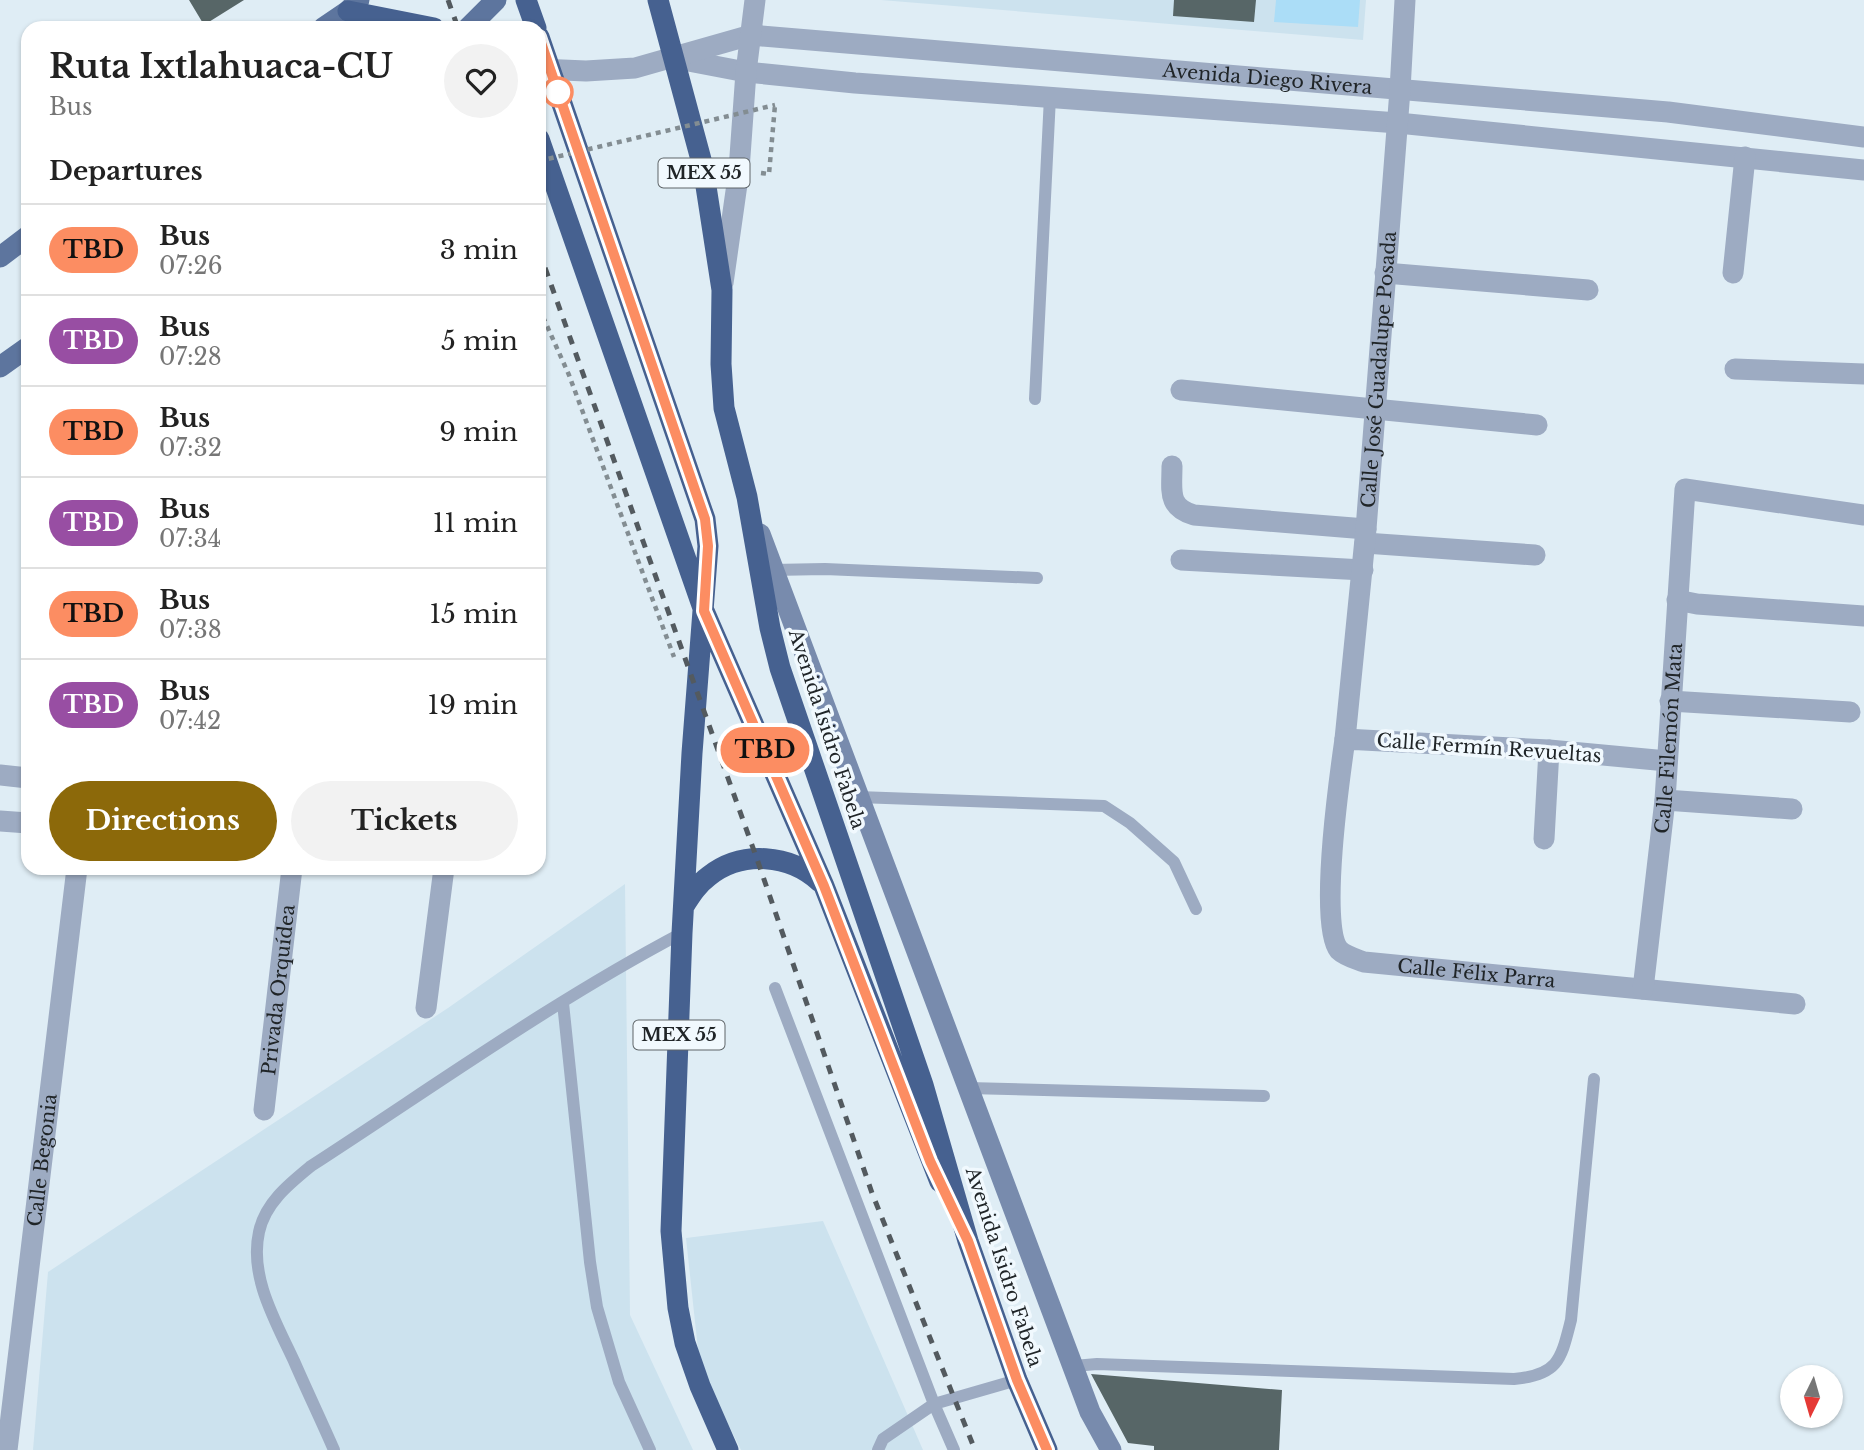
<!DOCTYPE html>
<meta charset="utf-8">
<style>
:root{--surface:#fff;--page:#f2f2f2;--text:#222;--muted:#767676;--line:#e0e0e0;--accent:#8c690a}
body{margin:0;font-family:"Libre Baskerville",serif;background:var(--page);color:var(--text);height:100vh;display:flex;flex-direction:column;font-size:26px;white-space:nowrap}
*{box-sizing:border-box;margin:0}
p{font-size:23px;color:var(--muted)}
.icon{flex:none;width:38px;height:38px;fill:none;stroke:currentColor;stroke-width:2;stroke-linecap:round;stroke-linejoin:round}
.map{position:relative;flex:1;overflow:hidden}
.sheet{position:absolute;left:21px;top:21px;width:525px;height:854px;display:flex;flex-direction:column;background:var(--surface);border-radius:21px;box-shadow:0 2px 5px #0004}
.sheet>*{flex:none}
.badge{padding:0 14px;border-radius:23px;font-size:24px;line-height:46px}
.needle{width:46px;rotate:185deg}
.tools{position:absolute;left:1780px;top:1365px;display:grid;gap:14px}
.tools a{display:grid;place-items:center;width:63px;height:63px;border-radius:50%;background:var(--surface);box-shadow:0 2px 5px #0004;font-size:35px}
.map>.badge{position:absolute;translate:-50% -50%;box-shadow:0 0 0 4px #fff}
h2{padding:0 28px;font-size:26px;line-height:63px}
.round{display:grid;place-items:center;flex:none;width:74px;height:74px;border-radius:37px;background:var(--page)}
.head{display:flex;align-items:center;justify-content:space-between;height:119px;padding:0 28px}
h1{font-size:33px;font-weight:800;line-height:52px}
.action{display:flex;gap:14px;margin-top:auto;padding:14px 28px}
.action a{flex:1;height:80px;border-radius:42px;background:var(--accent);color:#fff;font-size:28px;font-weight:800;line-height:80px;text-align:center}
.action a+a{background:var(--page);color:var(--text)}
ul{padding:0;list-style:none}
li{display:flex;align-items:center;gap:21px;height:91px;padding:0 28px;border-top:2px solid var(--line)}
li div{flex:1}
li b{display:block;font-size:26px}
li em{font-style:normal}
li .badge{min-width:77px;font-weight:700;text-align:center}
.map>svg:first-child{display:block}
.built{fill:#cce2ee}
.green{fill:#abddf7}
.building{fill:#576667}
.lines{fill:none;stroke-linecap:round;stroke-linejoin:round}
.path{stroke:#838d92;stroke-width:4.5;stroke-dasharray:5 5;stroke-linecap:butt}
.lane{stroke:#9dabc2;stroke-width:12}
.street{stroke:#9dabc2;stroke-width:21}
.secondary{stroke:#788bad;stroke-width:21}
.primary{stroke:#5d759e;stroke-width:21}
.highway{stroke:#466190;stroke-width:21}
.rail{stroke:#535a5f;stroke-width:5;stroke-dasharray:9 9;stroke-linecap:butt}
.path-bridge{stroke:#838d92;stroke-width:4.5;stroke-dasharray:5 5;stroke-linecap:butt}
.line-casing{stroke:#fff;stroke-width:16}
.line{stroke:#fc8d62;stroke-width:10}
.stop-dot{fill:#fff;stroke:#fc8d62;stroke-width:3.5}
.labels{text-anchor:middle;dominant-baseline:central;stroke-width:7;stroke-linejoin:round;paint-order:stroke}
.shield{fill:#f1f9fe;stroke:#5f6568;stroke-width:2}
.shield-label{font-size:18px;font-weight:bold;fill:#202528}
.street-label{font-size:19px;fill:#202528;stroke:#f1f9fe}
</style>
<div class="map">
<svg width="1864" height="1450" viewBox="0 0 1864 1450">
<rect width="100%" height="100%" fill="#dfedf5"/>
<path class="built" d="M 881,0 L 1366,0 L 1363,40 Z
M 625,884 L 630,1315 L 693,1450 L 33,1450 L 48,1272 L 448,1008 Z
M 823,1221 L 923,1450 L 741,1450 L 700,1368 L 686,1238 Z"/>
<path class="green" d="M 1276,0 L 1360,0 L 1358,27 L 1274,22 Z"/>
<path class="building" d="M 189,0 L 244,0 L 204,25 Z
M 1174,0 L 1256,0 L 1254,22 L 1173,16 Z
M 1091,1374 L 1282,1390 L 1279,1450 L 1154,1450 L 1154,1446 L 1128,1443 Z"/>
<g class="lines">
<path class="path" d="M 761,173 L 769,174 L 775,105
M 539,308 L 569,375 L 674,657"/>
<path class="lane" d="M 1035,399 L 1050,97
M 772,570 L 825,569 L 1037,578
M 858,797 L 1104,806 L 1130,823 L 1174,862 L 1196,909
M 775,988 L 934,1404 L 1017,1380
M 563,1003 L 590,1262 L 597,1307 L 619,1382 L 650,1450
M 968,1088 L 1264,1096
M 1074,1366 L 1097,1364 L 1514,1379 C 1559,1375 1561,1359 1571,1320 L 1594,1079
M 334,1450 C 321,1420 307,1391 294,1361 C 276,1322 249,1277 259,1232 C 265,1203 289,1184 311,1166 C 433,1087 553,1001 682,933
M 878,1450 L 883,1439 L 934,1404 L 954,1450"/>
<g class="street">
<path d="M 678,59 L 746,72 L 855,83 L 1398,123 L 1864,170"/>
<path id="s1" d="M 539,69 L 586,71 L 635,68 L 751,35 L 1668,112 L 1864,137"/>
<path d="M 1385,273 L 1588,290"/>
<path d="M 1733,273 L 1745,157"/>
<path d="M 723,283 L 739,170 L 746,72 L 755,0"/>
<path d="M 1735,369 L 1864,374"/>
<path d="M 1181,390 L 1537,425"/>
<path d="M 1172,466 C 1172,491 1167,507 1194,515 L 1366,529"/>
<path d="M 1365,543 L 1535,555"/>
<path d="M 1181,560 L 1363,570"/>
<path d="M 1677,600 L 1697,604 L 1864,616"/>
<path d="M 1670,701 L 1850,712"/>
<path id="s2" d="M 1345,739 L 1366,529 L 1400,90 L 1405,0"/>
<path id="s3" d="M 1667,761 L 1549,750 L 1345,739 C 1340,774 1318,926 1339,950 C 1345,956 1356,959 1364,962 L 1795,1004"/>
<path d="M 0,775 L 28,778"/>
<path d="M 1665,800 L 1792,809"/>
<path d="M 0,821 L 28,823"/>
<path d="M 1544,839 L 1549,750"/>
<path id="s4" d="M 1643,989 L 1665,800 L 1685,489 L 1864,515"/>
<path d="M 426,1008 L 444,868"/>
<path id="s5" d="M 264,1110 L 292,868"/>
<path id="s6" d="M 7,1450 L 77,868"/>
</g>
<path class="secondary" d="M 760,534 L 1090,1412 L 1111,1450"/>
<path class="primary" d="M 323,28 L 348,11 L 359,0
M 468,28 L 496,0
M 0,257 L 28,236
M 0,367 L 28,347"/>
<path class="highway" d="M 526,0 L 536,28
M 658,0 L 703,167 L 722,290 L 721,364 L 724,408 L 747,497 L 770,628 L 780,668 L 923,1085 L 968,1241 L 1017,1380 L 1047,1450
M 348,11 L 434,28
M 539,37 L 705,519 L 708,546 L 692,753 L 682,933 L 671,1231 L 678,1308 L 685,1343 L 700,1386 L 728,1450
M 539,139 L 704,611 L 824,886 L 940,1182
M 684,906 C 691,895 698,884 709,876 C 742,850 790,854 820,882"/>
<path class="rail" d="M 448,0 L 458,28
M 539,251 L 757,859 L 872,1193 L 975,1450"/>
<path class="path-bridge" d="M 539,161 L 775,105"/>
</g>
<g class="lines">
<g class="line-casing">
<path id="line" d="M 539,37 L 705,519 L 708,546 L 704,611 L 824,886 L 930,1161 L 968,1241 L 1017,1380 L 1047,1450"/>
</g>
<use href="#line" class="line"/>
</g>
<circle class="stop-dot" cx="558" cy="92" r="14"/>
<g class="labels">
<g class="shield">
<rect x="658.5" y="158.5" width="91" height="29" rx="5"/>
<rect x="633.5" y="1020.5" width="91" height="29" rx="5"/>
</g>
<g class="shield-label">
<text x="704" y="173">MEX 55</text>
<text x="679" y="1035">MEX 55</text>
</g>
<g class="street-label">
<text stroke="none"><textPath href="#s1" startOffset="735">Avenida Diego Rivera</textPath></text>
<text stroke="none"><textPath href="#s2" startOffset="371">Calle José Guadalupe Posada</textPath></text>
<text transform="translate(827 729) rotate(72)">Avenida Isidro Fabela</text>
<text stroke="none"><textPath href="#s4" startOffset="252">Calle Filemón Mata</textPath></text>
<text transform="translate(1489 748) rotate(4)">Calle Fermín Revueltas</text>
<text stroke="none"><textPath href="#s3" startOffset="677">Calle Félix Parra</textPath></text>
<text stroke="none"><textPath href="#s5" startOffset="121">Privada Orquídea</textPath></text>
<text stroke="none"><textPath href="#s6" startOffset="292">Calle Begonia</textPath></text>
<text transform="translate(1004 1267) rotate(72)">Avenida Isidro Fabela</text>
</g>
</g>
</svg>
<div class="tools">
<a><svg class="needle" viewBox="-14 -14 28 28"><path d="M0-13l5 13h-10z" fill="#e53935"/><path d="M0 13l5-13h-10z" fill="#767676"/></svg></a>
</div>
<b class="badge" style="left:765px;top:750px;background:#fc8d62;color:#111">TBD</b>
<section class="sheet">
<div class="head"><div><h1>Ruta Ixtlahuaca-CU</h1><p>Bus</p></div><a class="round"><svg class="icon" aria-label="heart" viewBox="0 0 24 24"><path d="M12 20l-8-8c-3-5 5-10 8-4 3-6 11-1 8 4z"/></svg></a></div>
<h2>Departures</h2>
<ul>
<li><span class="badge" style="background:#fc8d62;color:#111">TBD</span><div><b>Bus</b><p>07:26</p></div><em>3 min</em></li>
<li><span class="badge" style="background:#984ea3;color:#fff">TBD</span><div><b>Bus</b><p>07:28</p></div><em>5 min</em></li>
<li><span class="badge" style="background:#fc8d62;color:#111">TBD</span><div><b>Bus</b><p>07:32</p></div><em>9 min</em></li>
<li><span class="badge" style="background:#984ea3;color:#fff">TBD</span><div><b>Bus</b><p>07:34</p></div><em>11 min</em></li>
<li><span class="badge" style="background:#fc8d62;color:#111">TBD</span><div><b>Bus</b><p>07:38</p></div><em>15 min</em></li>
<li><span class="badge" style="background:#984ea3;color:#fff">TBD</span><div><b>Bus</b><p>07:42</p></div><em>19 min</em></li>
</ul>
<div class="action"><a>Directions</a><a>Tickets</a></div>
</section>
</div>
